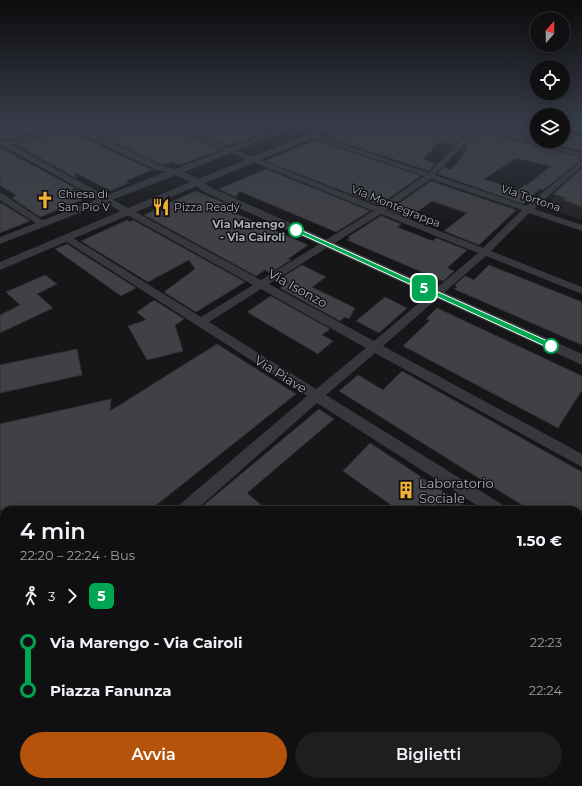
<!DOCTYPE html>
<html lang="it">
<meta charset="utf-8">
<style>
:root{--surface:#101012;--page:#1e1e20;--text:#f1f3f6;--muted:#9c9d9f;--line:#303032;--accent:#b45309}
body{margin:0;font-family:Montserrat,sans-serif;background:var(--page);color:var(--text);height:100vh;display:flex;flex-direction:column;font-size:15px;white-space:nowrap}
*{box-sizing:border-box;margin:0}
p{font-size:13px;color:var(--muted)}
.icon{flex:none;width:22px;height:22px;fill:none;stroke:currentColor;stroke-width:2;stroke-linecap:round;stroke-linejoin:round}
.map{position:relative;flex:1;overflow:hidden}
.panel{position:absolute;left:0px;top:506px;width:582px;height:280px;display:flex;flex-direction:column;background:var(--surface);border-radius:12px 12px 0 0;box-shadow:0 2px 10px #0003,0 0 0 1px var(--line)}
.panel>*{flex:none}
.badge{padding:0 8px;border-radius:6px;font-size:14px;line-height:26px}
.needle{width:26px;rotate:20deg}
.buttons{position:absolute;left:530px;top:12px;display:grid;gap:8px}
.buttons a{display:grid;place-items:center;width:40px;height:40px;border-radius:50%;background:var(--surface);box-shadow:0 2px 10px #0003,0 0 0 1px var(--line);font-size:20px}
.map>.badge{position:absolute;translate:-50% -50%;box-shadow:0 0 0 2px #fff}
.legs{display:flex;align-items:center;gap:6px;height:44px;padding:0 20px;font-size:13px}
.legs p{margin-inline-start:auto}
.head{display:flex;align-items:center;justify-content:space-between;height:68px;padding:0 20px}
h1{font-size:22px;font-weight:600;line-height:30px}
.primary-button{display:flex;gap:8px;margin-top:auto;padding:8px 20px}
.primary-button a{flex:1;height:46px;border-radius:24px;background:var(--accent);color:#fff;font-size:16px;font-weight:600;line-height:46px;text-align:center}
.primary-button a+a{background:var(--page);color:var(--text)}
ul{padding:0 20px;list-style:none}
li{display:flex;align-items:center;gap:14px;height:48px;font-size:15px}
li i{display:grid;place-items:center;width:6px;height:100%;margin:0 5px;background:currentColor}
li i::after{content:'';width:10px;height:10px;margin:-5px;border:3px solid;border-radius:50%;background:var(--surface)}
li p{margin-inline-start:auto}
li:first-child i{background:linear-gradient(#0000 50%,currentColor 0)}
li:last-child i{background:linear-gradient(currentColor 50%,#0000 0)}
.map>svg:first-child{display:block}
.built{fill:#222225}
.building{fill:#404145;stroke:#303034;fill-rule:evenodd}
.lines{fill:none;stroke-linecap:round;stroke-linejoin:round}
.path{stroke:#3d3f44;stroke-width:4;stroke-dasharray:3 4.5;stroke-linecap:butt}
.minor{fill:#37383d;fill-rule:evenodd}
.tertiary{fill:#37383d;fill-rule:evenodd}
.secondary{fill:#45474d;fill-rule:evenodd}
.line-1{fill:#00a651;stroke:#fff}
.stop-1-dot{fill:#fff;stroke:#00a651;stroke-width:2}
.labels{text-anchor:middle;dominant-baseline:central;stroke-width:3;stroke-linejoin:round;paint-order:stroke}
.far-poi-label{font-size:11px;fill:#a8adb8;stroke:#111113;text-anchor:start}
.far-street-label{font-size:11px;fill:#a8adb8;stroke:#111113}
.far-stop-label{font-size:11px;font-weight:bold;fill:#a8adb8;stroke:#111113;text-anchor:end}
.street-label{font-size:13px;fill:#a8adb8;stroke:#111113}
.poi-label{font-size:13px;fill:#a8adb8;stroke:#111113;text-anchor:start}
</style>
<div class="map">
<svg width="582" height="786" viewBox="0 0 582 786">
<rect width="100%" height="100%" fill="#161618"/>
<path class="built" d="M 566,187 L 582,191 L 582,220 L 544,207 Z"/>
<path class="building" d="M 0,122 L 48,122 L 57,126 L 7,140 L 0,138 Z
M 100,122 L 155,122 L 220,150 L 180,165 L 172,162 L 162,165 L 81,127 Z
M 168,122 L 197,122 L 216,128 L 217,122 L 241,122 L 267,131 L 229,146 Z
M 357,122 L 457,122 L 470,128 L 454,145 L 439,142 L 423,159 L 435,164 L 429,171 L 325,136 Z
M 486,122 L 517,122 L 514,128 L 537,134 L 537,139 L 485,125 Z
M 66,130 L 70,131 L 152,170 L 125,181 L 129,183 L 110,191 L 75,172 L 76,178 L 16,145 Z
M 479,131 L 582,158 L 582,159 L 543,190 L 537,189 L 540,189 L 523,204 L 438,174 L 444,167 L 451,170 L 469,148 L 464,147 ZM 516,158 L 551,166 L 527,185 L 525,185 L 518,190 L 484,179 Z
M 568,134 L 582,137 L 582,151 L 543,141 L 563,141 L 563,138 Z
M 316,140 L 421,176 L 379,205 L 265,161 Z
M 0,148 L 79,190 L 82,200 L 40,217 L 12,198 L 17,196 L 0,185 Z
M 582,168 L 582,207 L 563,200 L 566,198 L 553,194 Z
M 266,169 L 370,211 L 336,232 L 239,191 L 236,197 L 219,189 Z
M 431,181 L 516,210 L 479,245 L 444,231 L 467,213 L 432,201 L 409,218 L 389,210 Z
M 195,191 L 232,206 L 230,211 L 308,245 L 288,259 L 291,260 L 270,273 L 265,270 L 256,276 L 144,215 Z
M 0,203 L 1,203 L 30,221 L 0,233 Z
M 381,216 L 401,224 L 397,227 L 433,241 L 436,238 L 467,250 L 447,268 L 454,271 L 443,281 L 347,240 L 350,238 L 348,237 Z
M 127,220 L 130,222 L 133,220 L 245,282 L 196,312 L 164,292 L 195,269 L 189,260 L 148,282 L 81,241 Z
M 67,244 L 136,288 L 121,296 L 55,249 Z
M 302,265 L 326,277 L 312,287 L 355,308 L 349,319 L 345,317 L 340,321 L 280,288 L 289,282 L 281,278 Z
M 489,265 L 582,302 L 582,345 L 454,289 L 457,287 L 455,285 L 465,276 L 474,280 Z
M 45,275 L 57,284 L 37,294 L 53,308 L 0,333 L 0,315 L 20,305 L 6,292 Z
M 271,296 L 330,329 L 322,335 L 333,341 L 318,354 L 247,312 Z
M 385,297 L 407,308 L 379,333 L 356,321 Z
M 154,300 L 184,319 L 175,325 L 183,351 L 147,360 L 128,326 L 146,320 L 137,312 Z
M 437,308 L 582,376 L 582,390 L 558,428 L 403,346 L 430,320 L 426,319 Z
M 217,344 L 296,394 L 150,510 L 0,510 L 0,424 L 111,399 L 110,411 Z
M 77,349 L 82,375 L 0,393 L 0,365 Z
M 402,371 L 582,472 L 582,510 L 530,510 L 339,391 L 358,375 L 383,390 Z
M 319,409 L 334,419 L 247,493 L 267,510 L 198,510 Z
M 370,443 L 471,510 L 398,510 L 343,471 Z"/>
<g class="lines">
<path class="path" d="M 198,782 L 206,786
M 57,786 L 60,782
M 458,786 L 467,782"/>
<path class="minor" d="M 76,122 L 86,122 L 12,145 L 261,280 L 373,211 L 156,122 L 164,122 L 379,207 L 424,176 L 312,137 L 283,122 L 291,122 L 316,135 L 429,173 L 473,127 L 458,122 L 476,124 L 478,122 L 485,122 L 482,126 L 582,153 L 582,157 L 479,129 L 435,175 L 526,206 L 582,160 L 582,166 L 534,209 L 582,225 L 582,231 L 529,213 L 491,251 L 582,287 L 582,294 L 486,256 L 383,346 L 582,454 L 582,467 L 375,353 L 326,395 L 503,505 L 505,510 L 484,510 L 317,403 L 196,510 L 177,510 L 179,505 L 307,396 L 64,240 L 64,236 L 70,236 L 201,317 L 253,285 L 5,147 L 0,146 L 0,139 L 7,142 ZM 431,179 L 522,210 L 483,248 L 386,210 ZM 381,214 L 478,253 L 374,341 L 269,284 ZM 261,289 L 366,348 L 316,389 L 209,322 Z
M 252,122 L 261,122 L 284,130 L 279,131 Z
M 0,193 L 3,194 L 48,224 L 46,226 L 40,226 L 0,200 Z
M 578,553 L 582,554 L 582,572 L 578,571 Z
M 4,648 L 4,670 L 0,672 L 0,650 Z"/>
<path class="tertiary" d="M 56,122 L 66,122 L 162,166 L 175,169 L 296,122 L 307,122 L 184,172 L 198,179 L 339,122 L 350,122 L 205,183 L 210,187 L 582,354 L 582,365 L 202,191 L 197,186 L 0,270 L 0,262 L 190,182 L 176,175 L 0,244 L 0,237 L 166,172 L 156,170 Z"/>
<path class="secondary" d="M 563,122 L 569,122 L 582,127 L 582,133 L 563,126 Z
M 582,688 L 582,719 L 578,721 L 578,690 Z
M 0,730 L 4,732 L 4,764 L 0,762 Z
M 582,754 L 582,786 L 535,786 L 536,782 L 578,782 L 578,756 Z
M 69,782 L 110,782 L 111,786 L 70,786 Z
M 369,782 L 411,782 L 410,786 L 368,786 Z"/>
</g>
<linearGradient id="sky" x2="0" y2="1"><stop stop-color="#0c0c0d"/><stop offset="0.53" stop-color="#363c48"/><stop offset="1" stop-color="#363c48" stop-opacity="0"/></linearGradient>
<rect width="582" height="232" fill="url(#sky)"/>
<path class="line-1" d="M 296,228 L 554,344 L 555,346 L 549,348 L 294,231 Z"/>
<defs>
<g id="church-bare" transform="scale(1.38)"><path d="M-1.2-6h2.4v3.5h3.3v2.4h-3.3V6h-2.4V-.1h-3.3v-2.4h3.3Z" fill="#f2b134" stroke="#111113" stroke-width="2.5" paint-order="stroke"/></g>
<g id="restaurant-bare" transform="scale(1.38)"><path d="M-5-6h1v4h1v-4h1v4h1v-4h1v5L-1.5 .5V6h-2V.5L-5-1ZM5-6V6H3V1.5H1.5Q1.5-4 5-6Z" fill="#f2b134" stroke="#111113" stroke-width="2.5" paint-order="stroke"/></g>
<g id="building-bare" transform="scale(1.38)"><path d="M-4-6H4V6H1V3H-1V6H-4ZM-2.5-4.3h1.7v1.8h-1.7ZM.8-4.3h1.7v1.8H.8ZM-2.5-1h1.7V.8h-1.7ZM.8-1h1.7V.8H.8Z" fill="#f2b134" stroke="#111113" stroke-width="2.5" paint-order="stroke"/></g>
</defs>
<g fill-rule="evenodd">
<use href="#church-bare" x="45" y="200"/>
<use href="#restaurant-bare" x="161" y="207"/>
<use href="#building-bare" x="406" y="490"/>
</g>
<g class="stop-1-dot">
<circle cx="296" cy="230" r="7"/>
<circle cx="551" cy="346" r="7"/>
</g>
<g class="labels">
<g class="far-poi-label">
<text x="58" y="194">Chiesa di<tspan x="58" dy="13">San Pio V</tspan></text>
<text x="174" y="207">Pizza Ready</text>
</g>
<g class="far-street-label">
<text transform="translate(531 198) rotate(19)">Via Tortona</text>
<text transform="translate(396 206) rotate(22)">Via Montegrappa</text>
</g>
<g class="far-stop-label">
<text x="285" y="224">Via Marengo<tspan x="285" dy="13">- Via Cairoli</tspan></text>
</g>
<g class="street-label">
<text transform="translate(298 288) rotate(29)">Via Isonzo</text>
<text transform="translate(281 374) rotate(32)">Via Piave</text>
</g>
<g class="poi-label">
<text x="419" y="483">Laboratorio<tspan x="419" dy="15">Sociale</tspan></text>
</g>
</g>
</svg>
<div class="buttons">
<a><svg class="needle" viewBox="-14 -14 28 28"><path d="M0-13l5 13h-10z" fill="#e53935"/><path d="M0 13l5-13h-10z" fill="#9c9d9f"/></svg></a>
<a><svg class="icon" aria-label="locate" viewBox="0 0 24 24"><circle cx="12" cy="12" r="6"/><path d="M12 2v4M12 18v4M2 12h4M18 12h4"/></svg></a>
<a><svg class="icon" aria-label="layers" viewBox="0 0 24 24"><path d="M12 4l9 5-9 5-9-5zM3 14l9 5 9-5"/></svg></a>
</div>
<b class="badge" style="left:424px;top:288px;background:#00a651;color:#fff">5</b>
<section class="panel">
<div class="head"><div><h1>4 min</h1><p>22:20 – 22:24 · Bus</p></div><b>1.50 €</b></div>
<div class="legs"><svg class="icon" aria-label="walk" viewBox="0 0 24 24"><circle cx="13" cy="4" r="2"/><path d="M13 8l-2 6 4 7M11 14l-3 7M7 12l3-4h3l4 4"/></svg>3<svg class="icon" aria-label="forward" viewBox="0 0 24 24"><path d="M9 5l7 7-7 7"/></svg><b class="badge" style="background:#00a651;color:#fff">5</b></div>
<ul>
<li><i style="color:#00a651"></i><b>Via Marengo - Via Cairoli</b><p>22:23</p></li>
<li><i style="color:#00a651"></i><b>Piazza Fanunza</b><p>22:24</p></li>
</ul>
<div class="primary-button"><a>Avvia</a><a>Biglietti</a></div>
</section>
</div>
